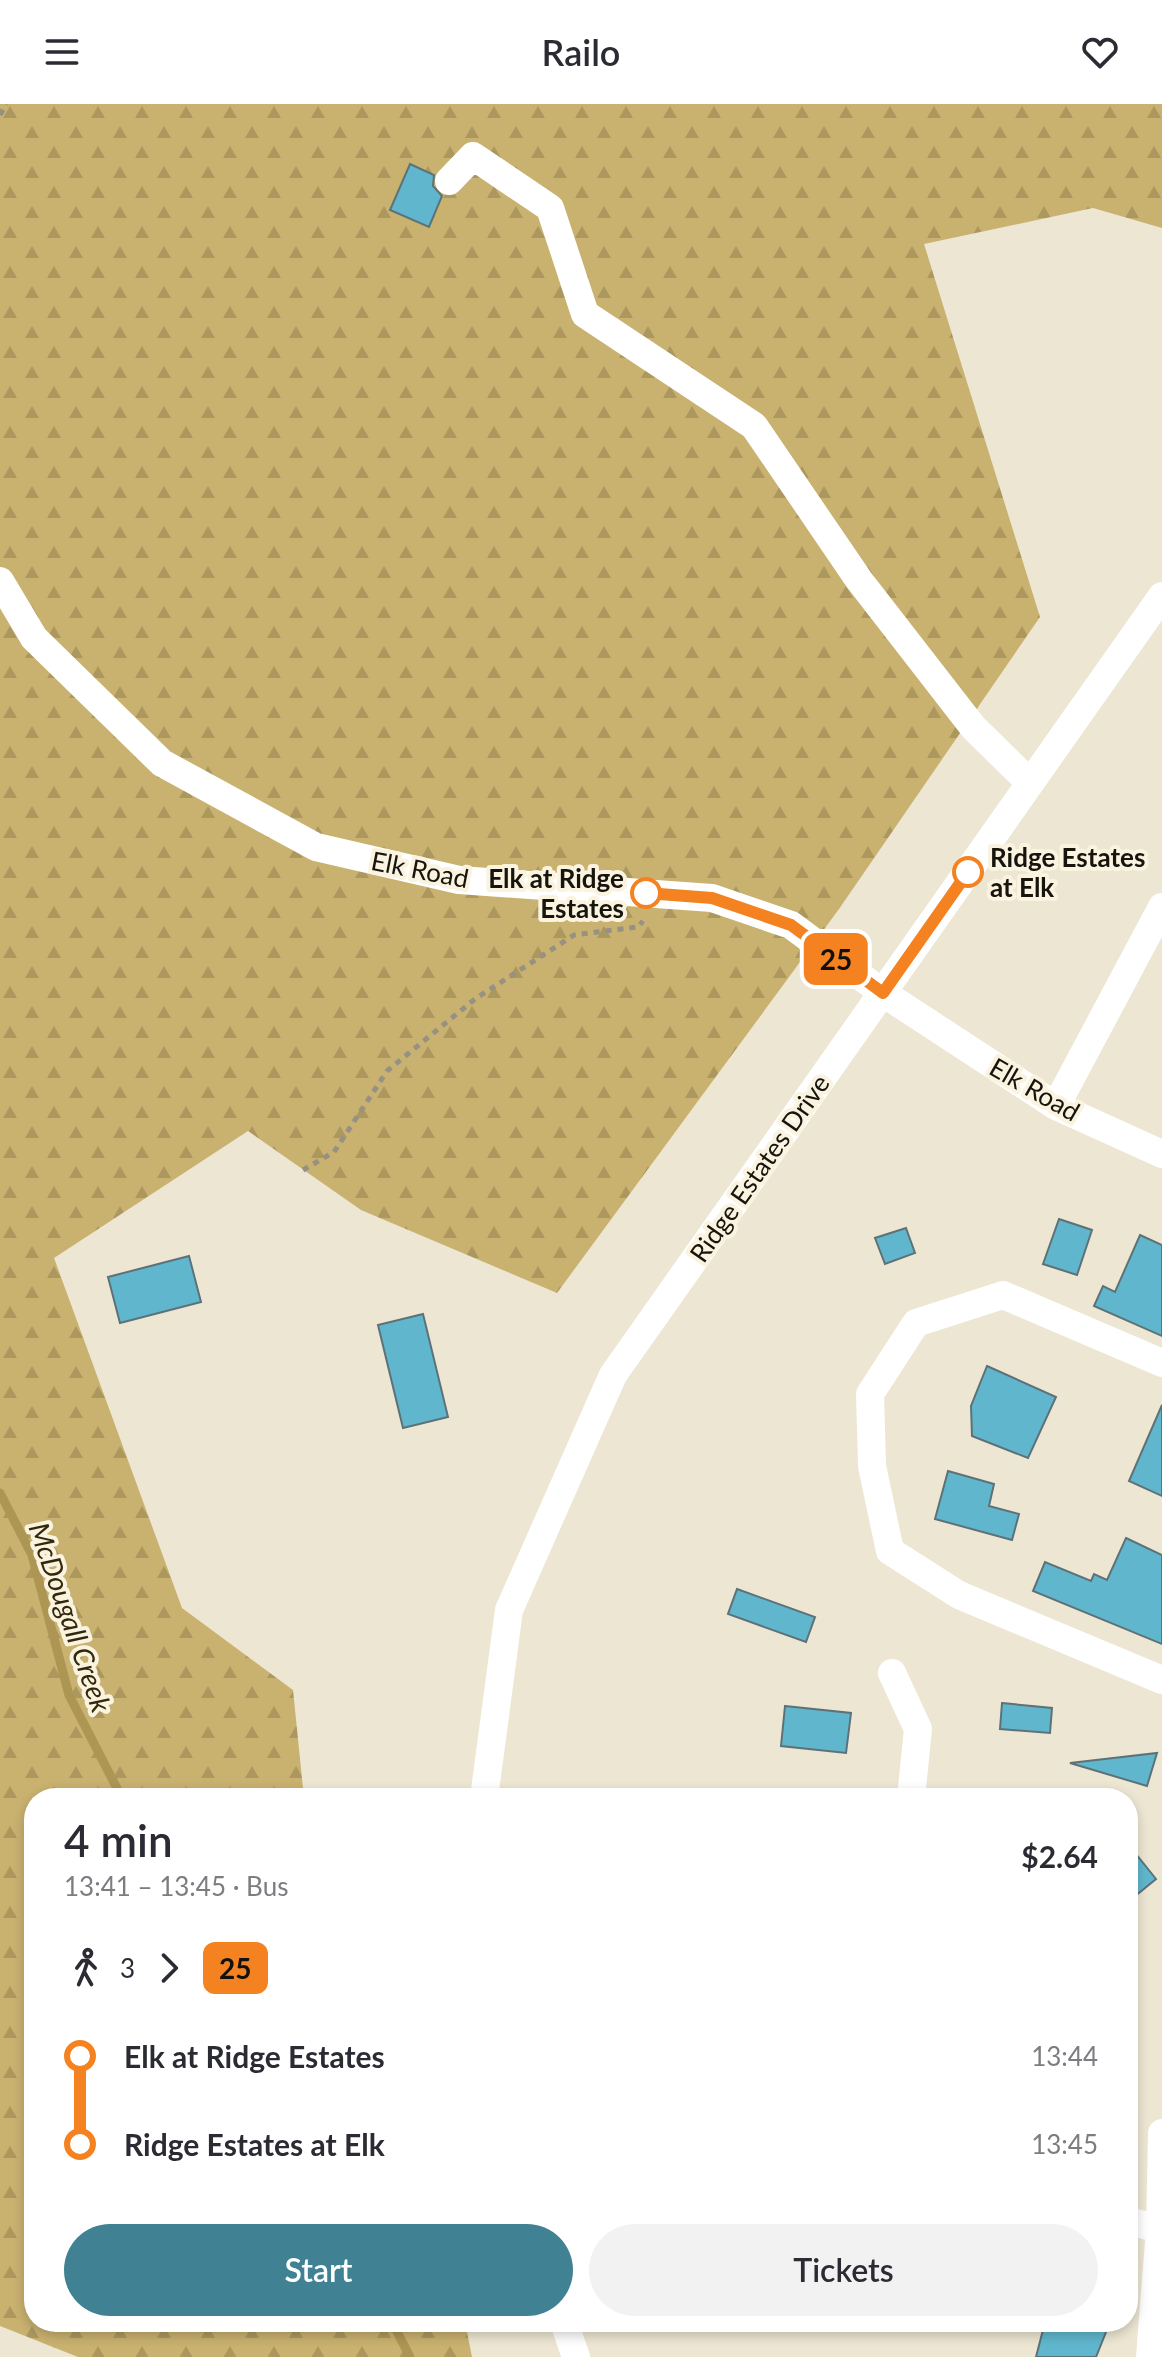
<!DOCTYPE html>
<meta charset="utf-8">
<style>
:root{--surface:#fff;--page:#f2f2f3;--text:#2b2b33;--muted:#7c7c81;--accent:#408293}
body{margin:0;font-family:Lato,sans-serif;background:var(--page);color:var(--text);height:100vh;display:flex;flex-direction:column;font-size:30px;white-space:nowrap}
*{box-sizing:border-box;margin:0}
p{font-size:26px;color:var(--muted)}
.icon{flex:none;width:44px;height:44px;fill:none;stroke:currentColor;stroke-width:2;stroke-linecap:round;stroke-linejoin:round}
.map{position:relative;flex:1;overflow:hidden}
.side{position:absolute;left:24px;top:1684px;width:1114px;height:544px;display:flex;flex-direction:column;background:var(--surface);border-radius:32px;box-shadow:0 4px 12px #0003}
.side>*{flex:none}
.badge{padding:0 16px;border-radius:12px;font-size:28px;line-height:52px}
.map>.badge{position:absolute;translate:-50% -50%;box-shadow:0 0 0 4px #fff}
.legs{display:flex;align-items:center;gap:12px;height:88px;padding:0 40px;font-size:26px}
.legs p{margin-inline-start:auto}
.headline{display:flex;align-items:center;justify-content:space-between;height:136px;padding:0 40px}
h1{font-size:44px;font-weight:600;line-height:60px}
.primary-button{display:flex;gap:16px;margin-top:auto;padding:16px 40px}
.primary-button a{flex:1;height:92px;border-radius:48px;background:var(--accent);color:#fff;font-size:32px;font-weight:600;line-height:92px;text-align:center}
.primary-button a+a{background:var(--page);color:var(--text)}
ul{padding:0 40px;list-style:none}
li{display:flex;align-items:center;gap:28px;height:88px;font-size:30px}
li i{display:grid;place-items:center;width:12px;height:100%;margin:0 10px;background:currentColor}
li i::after{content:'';width:20px;height:20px;margin:-10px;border:6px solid;border-radius:50%;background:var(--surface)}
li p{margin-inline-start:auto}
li:first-child i{background:linear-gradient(#0000 50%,currentColor 0)}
li:last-child i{background:linear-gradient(currentColor 50%,#0000 0)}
header{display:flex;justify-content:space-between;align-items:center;height:104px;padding:0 40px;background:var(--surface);font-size:36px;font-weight:600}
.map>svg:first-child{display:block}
.forest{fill:url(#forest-firs)}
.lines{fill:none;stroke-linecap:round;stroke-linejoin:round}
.stream{stroke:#ad9554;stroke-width:9}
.building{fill:#60b7cd;stroke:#5d7278;stroke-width:2}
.path{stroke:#969183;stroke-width:5;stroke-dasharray:6 6;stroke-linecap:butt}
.minor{stroke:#fff;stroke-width:28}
.line-1-casing{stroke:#fff;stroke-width:18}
.line-1{stroke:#f58220;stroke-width:12}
.stop-1-dot{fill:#fff;stroke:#f58220;stroke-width:4}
.labels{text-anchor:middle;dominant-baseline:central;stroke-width:8;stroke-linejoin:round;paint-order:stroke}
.stop-label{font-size:26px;font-weight:bold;fill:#16140d;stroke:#faf3e0;text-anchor:start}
.street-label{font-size:26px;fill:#16140d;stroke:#faf3e0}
.water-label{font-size:28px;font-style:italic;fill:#33280a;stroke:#faf3e0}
</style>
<header><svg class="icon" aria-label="menu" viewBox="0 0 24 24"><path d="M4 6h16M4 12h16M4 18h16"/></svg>Railo<svg class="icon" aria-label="heart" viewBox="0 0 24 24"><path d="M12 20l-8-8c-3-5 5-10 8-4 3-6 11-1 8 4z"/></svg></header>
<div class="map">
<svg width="1162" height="2253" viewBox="0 0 1162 2253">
<defs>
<pattern id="forest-firs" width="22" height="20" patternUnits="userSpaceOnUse" patternTransform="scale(2)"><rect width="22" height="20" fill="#c9b16f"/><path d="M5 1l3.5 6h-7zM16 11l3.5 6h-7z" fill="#ac975f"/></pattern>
</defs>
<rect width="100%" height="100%" fill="#ede6d3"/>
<path class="forest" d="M 0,0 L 1162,0 L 1162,124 L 1093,104 L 924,140 L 1040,513 L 839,805 L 557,1189 L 361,1106 L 248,1027 L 54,1154 L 182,1504 L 293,1586 L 304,1694 L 34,1694 L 34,2218 L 465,2218 L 472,2253 L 78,2253 L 0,2222 Z"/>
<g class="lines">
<path class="stream" d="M 0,1389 L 32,1451 L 69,1591 L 122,1694
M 392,2218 L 410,2253"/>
</g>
<path class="building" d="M 410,60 L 434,71 L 433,82 L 442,92 L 429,123 L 390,106 Z
M 1059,1115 L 1092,1126 L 1077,1171 L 1043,1160 Z
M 906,1124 L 915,1149 L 885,1160 L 875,1134 Z
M 1140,1131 L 1162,1141 L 1162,1232 L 1094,1202 L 1103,1182 L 1115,1188 Z
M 189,1152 L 201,1198 L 120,1219 L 108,1173 Z
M 423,1210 L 448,1313 L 403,1324 L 378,1221 Z
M 987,1262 L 1056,1293 L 1028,1354 L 972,1332 L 971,1302 Z
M 1162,1301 L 1162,1392 L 1129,1377 Z
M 948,1367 L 994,1380 L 989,1402 L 1019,1410 L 1012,1436 L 935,1415 Z
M 1126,1434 L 1162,1451 L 1162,1540 L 1033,1487 L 1045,1458 L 1091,1477 L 1094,1470 L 1107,1476 Z
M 737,1485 L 815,1513 L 806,1538 L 728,1510 Z
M 1002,1599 L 1052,1604 L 1050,1629 L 1000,1625 Z
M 785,1602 L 851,1609 L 846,1649 L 781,1642 Z
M 1157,1649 L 1147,1682 L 1070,1659 Z
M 1128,1740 L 1156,1775 L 1128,1798 Z
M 1045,2218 L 1110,2218 L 1096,2253 L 1036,2253 Z"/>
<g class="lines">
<path class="path" d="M 0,11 L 6,0
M 303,1066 L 334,1048 L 387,967 L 475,895 L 574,831 L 638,823 L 643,817"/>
<path class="minor" d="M 449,77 L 473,52 L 550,104 L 585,210 L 754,322 L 859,476 L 973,623 L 1030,679
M 0,477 L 34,534 L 162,659 L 316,743 L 459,776 L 712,794 L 791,821 L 883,889 L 1056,1002 L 1162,1050
M 1056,1002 L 1162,803
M 1162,1259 L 1003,1191 L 916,1219 L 870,1290 L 872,1362 L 890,1447 L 959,1491 L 1162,1576
M 892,1569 L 918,1625 L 911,1694
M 484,1694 L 509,1506 L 613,1271 L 1162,492
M 1128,2117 L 1160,2125 L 1150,2253
M 1160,2125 L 1162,2029
M 564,2218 L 576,2253"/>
</g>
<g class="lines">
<g class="line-1-casing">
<path id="line-1" d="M 646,789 L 712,794 L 791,821 L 883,889 L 968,768"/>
</g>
<use href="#line-1" class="line-1"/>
</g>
<g class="stop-1-dot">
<circle cx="968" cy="768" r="14"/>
<circle cx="646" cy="789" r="14"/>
</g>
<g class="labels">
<g class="stop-label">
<text x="990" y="753">Ridge Estates<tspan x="990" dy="30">at Elk</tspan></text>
<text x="624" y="774" text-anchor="end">Elk at Ridge<tspan x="624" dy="30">Estates</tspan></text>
</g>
<g class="street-label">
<text transform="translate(420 765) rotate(11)">Elk Road</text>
<text transform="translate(1035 985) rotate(30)">Elk Road</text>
<text transform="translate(759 1064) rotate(-55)">Ridge Estates Drive</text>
</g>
<g class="water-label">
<text transform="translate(71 1513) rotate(71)">McDougall Creek</text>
</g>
</g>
</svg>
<b class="badge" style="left:836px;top:855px;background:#f58220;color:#111">25</b>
<section class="side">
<div class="headline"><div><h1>4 min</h1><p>13:41 – 13:45 · Bus</p></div><b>$2.64</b></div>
<div class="legs"><svg class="icon" aria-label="walk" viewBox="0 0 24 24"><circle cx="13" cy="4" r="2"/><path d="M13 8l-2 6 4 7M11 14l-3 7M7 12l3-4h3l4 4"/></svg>3<svg class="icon" aria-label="forward" viewBox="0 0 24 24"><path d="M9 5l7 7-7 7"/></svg><b class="badge" style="background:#f58220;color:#111">25</b></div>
<ul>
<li><i style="color:#f58220"></i><b>Elk at Ridge Estates</b><p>13:44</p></li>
<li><i style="color:#f58220"></i><b>Ridge Estates at Elk</b><p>13:45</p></li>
</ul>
<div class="primary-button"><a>Start</a><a>Tickets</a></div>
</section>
</div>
